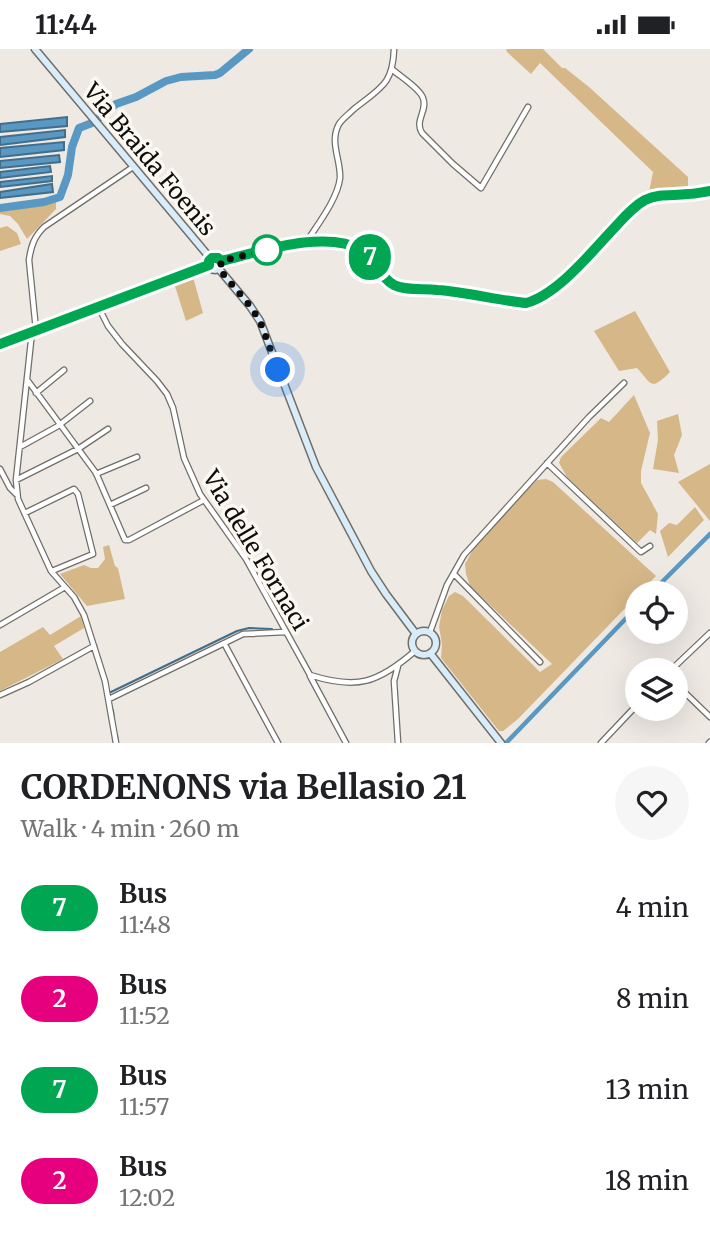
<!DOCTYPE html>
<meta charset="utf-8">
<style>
:root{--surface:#fff;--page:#f6f6f6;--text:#202124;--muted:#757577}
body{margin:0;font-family:Merriweather,serif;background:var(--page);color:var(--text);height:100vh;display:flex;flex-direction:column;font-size:26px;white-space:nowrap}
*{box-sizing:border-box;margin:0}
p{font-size:23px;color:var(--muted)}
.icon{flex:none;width:38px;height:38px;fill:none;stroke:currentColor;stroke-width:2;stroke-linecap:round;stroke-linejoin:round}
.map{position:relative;height:694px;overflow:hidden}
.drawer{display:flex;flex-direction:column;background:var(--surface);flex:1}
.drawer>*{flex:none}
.badge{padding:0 14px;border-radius:23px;font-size:24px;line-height:46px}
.controls{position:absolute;left:625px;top:532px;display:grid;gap:14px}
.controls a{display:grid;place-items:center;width:63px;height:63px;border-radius:50%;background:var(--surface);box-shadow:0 7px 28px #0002;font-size:35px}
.you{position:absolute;width:35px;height:35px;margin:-18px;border:5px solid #fff;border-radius:50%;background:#1a73e8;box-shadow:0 0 0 10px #1a73e833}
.map>.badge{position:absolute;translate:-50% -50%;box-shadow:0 0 0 4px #fff}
.round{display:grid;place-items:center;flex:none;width:74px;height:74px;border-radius:37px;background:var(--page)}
.head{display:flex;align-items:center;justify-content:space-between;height:119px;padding:0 21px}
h1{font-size:33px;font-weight:700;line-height:52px}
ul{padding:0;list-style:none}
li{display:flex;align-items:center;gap:21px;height:91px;padding:0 21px}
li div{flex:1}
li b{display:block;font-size:26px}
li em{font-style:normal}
li .badge{min-width:77px;font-weight:700;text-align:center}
.status{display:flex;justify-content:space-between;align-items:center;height:49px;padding:0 35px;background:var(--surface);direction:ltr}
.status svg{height:19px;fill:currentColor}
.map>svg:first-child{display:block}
.green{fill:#d6b788}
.water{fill:#5998c2;stroke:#426e8b;stroke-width:2}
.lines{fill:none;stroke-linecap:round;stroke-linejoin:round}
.stream{stroke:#426e8b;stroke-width:2}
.canal{stroke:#5998c2;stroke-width:4.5}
.river{stroke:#5998c2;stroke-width:8}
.street-casing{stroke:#716e69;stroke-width:7}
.secondary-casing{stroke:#716e69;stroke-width:9}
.street{stroke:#fff;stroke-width:4.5}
.secondary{stroke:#d8ecf9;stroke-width:6}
.line-casing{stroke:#fff;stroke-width:16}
.line{stroke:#00a651;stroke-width:10}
.walk{stroke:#0e0d0b;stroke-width:7;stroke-dasharray:0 12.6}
.stop-dot{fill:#fff;stroke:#00a651;stroke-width:3.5}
.labels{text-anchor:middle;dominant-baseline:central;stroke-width:7;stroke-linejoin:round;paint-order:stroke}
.street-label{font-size:23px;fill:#0e0d0b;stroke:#fbf7f1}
</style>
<div class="status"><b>11:44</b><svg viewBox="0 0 49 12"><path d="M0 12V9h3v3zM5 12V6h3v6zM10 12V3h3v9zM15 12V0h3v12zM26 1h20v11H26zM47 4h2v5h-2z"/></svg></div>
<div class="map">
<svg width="710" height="694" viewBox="0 0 710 694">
<rect width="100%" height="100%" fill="#eee9e3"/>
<path class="green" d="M 506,0 L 543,0 L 562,19 L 565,19 L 589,38 L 688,128 L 688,139 L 662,140 L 649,143 L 653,123 L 540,14 L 531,25 L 507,3 Z
M 52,152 L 56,153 L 56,160 L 27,190 L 18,175 L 10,167 L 0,165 L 0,159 Z
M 7,177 L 17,184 L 21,195 L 0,202 L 0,179 Z
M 193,228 L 203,264 L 186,272 L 174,234 Z
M 635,262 L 670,323 C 650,343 652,335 637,319 L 619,322 L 594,282 Z
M 634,346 L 650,384 L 641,422 L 641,434 L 658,465 L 656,485 L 650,481 L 637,494 L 567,428 L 559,414 L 561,408 L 601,369 L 609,373 Z
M 678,365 L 682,386 L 674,406 L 679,424 L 653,420 L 658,391 L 657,372 Z
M 710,415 L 710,472 L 678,433 Z
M 546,430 L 553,433 L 656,527 L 639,544 L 637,544 L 637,547 L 518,670 L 503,682 L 499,682 L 441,609 L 442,595 L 439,578 L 442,561 L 449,547 L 455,543 L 463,547 L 540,623 L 552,615 L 470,537 L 466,525 L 465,515 L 480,488 L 537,431 Z
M 695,458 L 704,471 L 668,508 L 660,482 L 669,474 L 677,476 Z
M 109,496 L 115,517 L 118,519 L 125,550 L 87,557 L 60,525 L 84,516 L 91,519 L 98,519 L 105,510 L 103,498 Z
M 81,567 L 84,579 L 54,597 L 63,610 L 0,642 L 0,603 L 43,578 L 50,586 Z"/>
<path class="water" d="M 67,68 L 67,77 L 0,83 L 0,75 Z
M 65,81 L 65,88 L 0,96 L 0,88 Z
M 64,93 L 64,101 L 0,108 L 0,99 Z
M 59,106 L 60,113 L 0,119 L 0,112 Z
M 50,117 L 51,123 L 0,129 L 0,123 Z
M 52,127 L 52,132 L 0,138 L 0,133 Z
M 52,135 L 53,143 L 0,149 L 0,143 Z"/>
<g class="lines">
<path class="stream" d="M 111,643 L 237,582 L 249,579 L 272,580
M 113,661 L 114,671
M 117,686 L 118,694"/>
<path class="canal" d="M 651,544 L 710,485
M 506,694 L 637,558"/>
<path class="river" d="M 0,159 L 44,153 L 60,148 L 68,126 L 72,98 L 79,79 L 92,74 L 116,55 L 136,48 L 166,32 L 181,28 L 215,26 L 220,24 L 249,0"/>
<g class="street-casing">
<path id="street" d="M 393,21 C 401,28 420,40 423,49 C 428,62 414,71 422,84 L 453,115 L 481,139 L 528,58
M 307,192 C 318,175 338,149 340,129 C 341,111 329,93 339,75 C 343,69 349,65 354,60 C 380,39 393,36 394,0
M 221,212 C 259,203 325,180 362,201 C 375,209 380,229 394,236 C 406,242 424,239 437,241 C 467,243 496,251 526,254 C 559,245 593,201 617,177 C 625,167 634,157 645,151 C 660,144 673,147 688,146 C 696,145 703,143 710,142
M 99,259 L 108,277 L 122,295 L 157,332 L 167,345 L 173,359 L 184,409 L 200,445 L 246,510 L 310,626 C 357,641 378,634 415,602
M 36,281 L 29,211 C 31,197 34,188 44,178 L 133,118
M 32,283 L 16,431 L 18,450 L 51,522 L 74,548 L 84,566 L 105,632 L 116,694
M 0,295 L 209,216
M 28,332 L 96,424 L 125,491 L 129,491 L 204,451
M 36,344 L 64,321
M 20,398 L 58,377 L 90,352
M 547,414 L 641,503 L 650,497
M 0,420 L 10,439 L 16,445
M 96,425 L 137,408
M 16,431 L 78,400 L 108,380
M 110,456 L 146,439
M 25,464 L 74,440 L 78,445 L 93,505 L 52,522
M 454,525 L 540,613
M 0,576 L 65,538
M 430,583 L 447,536 L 464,506 L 589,368 L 624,334
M 224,594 L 278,694
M 671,621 L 710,584
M 310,627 L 346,694
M 676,635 L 710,668
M 0,646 L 29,633 L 94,597
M 109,650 L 243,585 L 285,583
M 398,694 L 394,632 L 398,617
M 601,694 L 637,656
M 709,694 L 710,693"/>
</g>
<g class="secondary-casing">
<path id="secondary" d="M 35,0 L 211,210
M209 215a6 6 0 1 1 12 0a6 6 0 1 1-12 0Z
M 219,220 L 250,257 L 260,272 L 316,418 L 371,522 L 386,545 L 416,585
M412 594a12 12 0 1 1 24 0a12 12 0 1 1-24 0Z
M 430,604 L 501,694"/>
</g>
<use href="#street" class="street"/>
<use href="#secondary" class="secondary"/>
</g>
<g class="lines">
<g class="line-casing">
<path id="line" d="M 0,295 L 209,216 L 209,212 L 212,209 L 218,209 L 221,212 C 259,203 325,180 362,201 C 375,209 380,229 394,236 C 406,242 424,239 437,241 C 467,243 496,251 526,254 C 559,245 593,201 617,176 C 625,167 634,157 645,151 C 660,144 673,147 688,145 C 696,145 703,143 710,142"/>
</g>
<use href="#line" class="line"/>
<path class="walk" d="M 267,201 L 221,212 L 221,216 L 219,220 L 250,257 L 260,272 L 278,321"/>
</g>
<circle class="stop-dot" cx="267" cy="201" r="14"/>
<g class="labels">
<g class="street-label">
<text transform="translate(150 110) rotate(50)">Via Braida Foenis</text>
<text transform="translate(256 501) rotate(59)">Via delle Fornaci</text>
</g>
</g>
</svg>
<div class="controls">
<a><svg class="icon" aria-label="locate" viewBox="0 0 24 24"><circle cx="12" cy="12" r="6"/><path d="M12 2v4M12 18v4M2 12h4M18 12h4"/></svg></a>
<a><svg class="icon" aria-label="layers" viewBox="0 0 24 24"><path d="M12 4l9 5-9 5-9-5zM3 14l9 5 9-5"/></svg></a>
</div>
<div class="you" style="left:278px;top:321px"></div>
<b class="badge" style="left:370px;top:208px;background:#00a651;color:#fff">7</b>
</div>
<section class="drawer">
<div class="head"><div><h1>CORDENONS via Bellasio 21</h1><p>Walk · 4 min · 260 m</p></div><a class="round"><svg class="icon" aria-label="heart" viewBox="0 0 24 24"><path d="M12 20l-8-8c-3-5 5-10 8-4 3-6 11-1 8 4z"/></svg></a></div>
<ul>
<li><span class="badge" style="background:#00a651;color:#fff">7</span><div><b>Bus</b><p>11:48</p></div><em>4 min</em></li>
<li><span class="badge" style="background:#e6007e;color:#fff">2</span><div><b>Bus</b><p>11:52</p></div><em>8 min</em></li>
<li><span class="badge" style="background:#00a651;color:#fff">7</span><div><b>Bus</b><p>11:57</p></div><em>13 min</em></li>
<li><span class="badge" style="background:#e6007e;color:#fff">2</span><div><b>Bus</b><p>12:02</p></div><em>18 min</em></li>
</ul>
</section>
